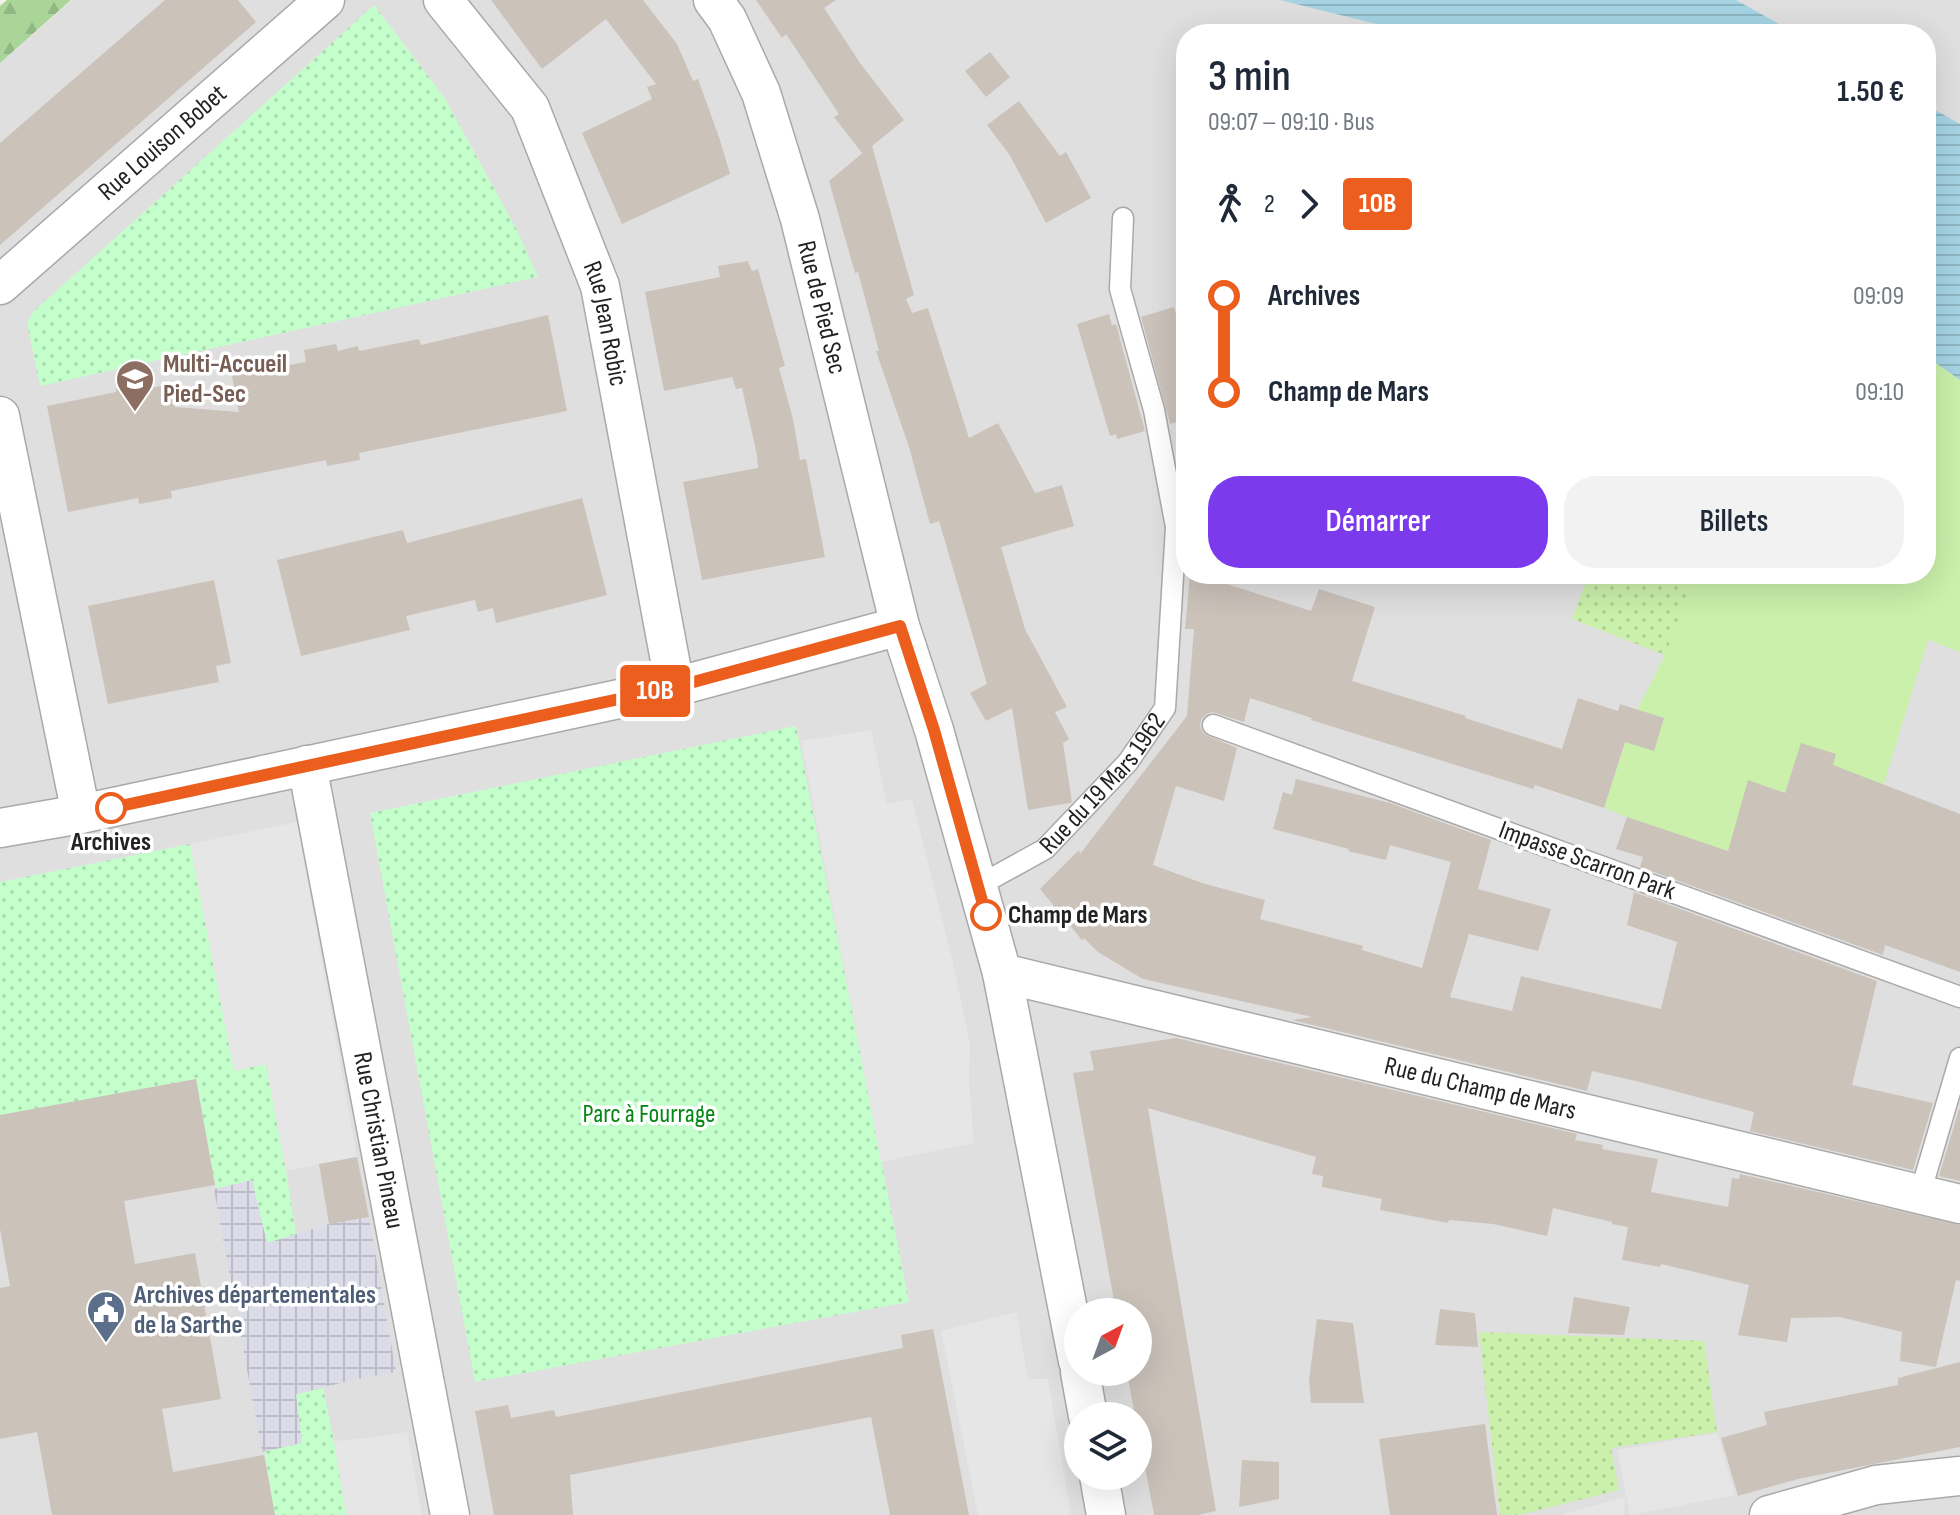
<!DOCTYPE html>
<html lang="fr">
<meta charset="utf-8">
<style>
:root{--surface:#fff;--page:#f2f2f3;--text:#1f2937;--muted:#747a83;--accent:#7c3aed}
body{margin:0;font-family:"Sofia Sans Condensed",sans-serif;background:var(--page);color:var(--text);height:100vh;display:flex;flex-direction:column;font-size:30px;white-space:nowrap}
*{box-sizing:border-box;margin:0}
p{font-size:26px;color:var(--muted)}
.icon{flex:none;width:44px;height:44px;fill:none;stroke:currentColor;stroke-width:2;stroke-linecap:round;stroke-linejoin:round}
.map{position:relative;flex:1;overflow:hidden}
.details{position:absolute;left:1176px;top:24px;width:760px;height:560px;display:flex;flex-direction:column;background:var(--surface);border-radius:32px;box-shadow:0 8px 32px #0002}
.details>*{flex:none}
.badge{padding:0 16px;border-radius:6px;font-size:28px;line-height:52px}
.needle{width:52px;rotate:41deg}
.buttons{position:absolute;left:1064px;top:1298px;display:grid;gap:16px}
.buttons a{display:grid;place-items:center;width:88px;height:88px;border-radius:50%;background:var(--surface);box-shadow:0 8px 32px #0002;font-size:40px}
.map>.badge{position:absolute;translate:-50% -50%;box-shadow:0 0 0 4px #fff}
.legs{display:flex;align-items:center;gap:12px;height:88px;padding:0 32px;font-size:26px}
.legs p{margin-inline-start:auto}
.summary{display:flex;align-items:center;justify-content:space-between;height:136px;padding:0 32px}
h1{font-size:44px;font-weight:600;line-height:60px}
.cta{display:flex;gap:16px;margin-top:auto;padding:16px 32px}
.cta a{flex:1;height:92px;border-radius:32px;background:var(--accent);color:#fff;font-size:32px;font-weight:600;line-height:92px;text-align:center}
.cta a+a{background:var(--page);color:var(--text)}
ul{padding:0 32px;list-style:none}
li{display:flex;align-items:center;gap:28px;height:96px;font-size:30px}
li i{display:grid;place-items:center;width:12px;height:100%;margin:0 10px;background:currentColor}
li i::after{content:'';width:20px;height:20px;margin:-10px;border:6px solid;border-radius:50%;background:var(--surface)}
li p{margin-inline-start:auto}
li:first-child i{background:linear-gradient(#0000 50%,currentColor 0)}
li:last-child i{background:linear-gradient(currentColor 50%,#0000 0)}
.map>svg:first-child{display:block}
.residential{fill:#e0dfdf;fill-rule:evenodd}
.grass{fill:#caf0ab}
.forest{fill:url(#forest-firs)}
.park{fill:url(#park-dots)}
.garden{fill:url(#garden-dots)}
.parking{fill:#e6e6e6}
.plaza{fill:url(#plaza-grid)}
.water{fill:url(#water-rules)}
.building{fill:#cbc2ba}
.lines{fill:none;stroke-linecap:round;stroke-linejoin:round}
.lane-casing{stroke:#a9a9a9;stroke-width:23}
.street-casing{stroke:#a9a9a9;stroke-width:41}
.lane{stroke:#fff;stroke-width:20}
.street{stroke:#fff;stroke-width:38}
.line-1-casing{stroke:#fff;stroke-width:18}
.line-1{stroke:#eb5e1d;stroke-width:12}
.stop-1-dot{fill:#fff;stroke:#eb5e1d;stroke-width:4}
.labels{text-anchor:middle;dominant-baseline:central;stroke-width:7;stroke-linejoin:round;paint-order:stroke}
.street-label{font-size:26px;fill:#222;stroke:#fff}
.education-label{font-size:26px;font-weight:bold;fill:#785e54;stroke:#fff;text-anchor:start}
.stop-label{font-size:26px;font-weight:bold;fill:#222;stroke:#fff}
.park-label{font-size:26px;fill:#038813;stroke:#fff}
.service-label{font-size:26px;font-weight:bold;fill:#4e5e75;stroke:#fff;text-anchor:start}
</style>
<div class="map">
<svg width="1960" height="1515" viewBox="0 0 1960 1515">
<defs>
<pattern id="forest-firs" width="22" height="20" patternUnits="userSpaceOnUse" patternTransform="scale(2)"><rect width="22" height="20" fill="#a9d599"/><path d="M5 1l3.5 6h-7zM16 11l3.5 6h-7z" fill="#91b784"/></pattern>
<pattern id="park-dots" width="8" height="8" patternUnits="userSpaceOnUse" patternTransform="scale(2)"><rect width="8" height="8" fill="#c3fecb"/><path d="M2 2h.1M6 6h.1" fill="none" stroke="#a7d9ae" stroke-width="1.8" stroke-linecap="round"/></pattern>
<pattern id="garden-dots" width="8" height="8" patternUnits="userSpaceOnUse" patternTransform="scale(2)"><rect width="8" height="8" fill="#caf0ab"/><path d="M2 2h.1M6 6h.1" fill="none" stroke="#adce93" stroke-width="1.8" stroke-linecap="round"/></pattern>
<pattern id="plaza-grid" width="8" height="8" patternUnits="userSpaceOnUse" patternTransform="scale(2)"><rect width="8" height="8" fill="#dcdce9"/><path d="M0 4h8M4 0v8" fill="none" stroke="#bcbcc8"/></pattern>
<pattern id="water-rules" width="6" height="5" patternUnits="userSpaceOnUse" patternTransform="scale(2)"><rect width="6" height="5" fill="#a5d3e3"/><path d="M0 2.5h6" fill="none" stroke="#8eb5c2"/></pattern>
</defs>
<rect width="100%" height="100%" fill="#f3f0e8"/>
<path class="residential" d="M 72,0 L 1960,0 L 1960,1515 L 0,1515 L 0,63 ZM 1186,34 L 1926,34 L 1926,574 L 1186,574 ZM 1078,1312 L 1138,1312 L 1138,1372 L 1078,1372 ZM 1078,1416 L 1138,1416 L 1138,1476 L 1078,1476 Z"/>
<path class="grass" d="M 1926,356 L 1960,380 L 1960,652 L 1928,640 L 1866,842 L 1785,793 L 1749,781 L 1728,852 L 1627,817 L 1604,808 L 1634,716 L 1665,655 L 1696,574 L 1926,574 Z"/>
<path class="forest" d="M 7,0 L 71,0 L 0,63 L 0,6 Z"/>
<path class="park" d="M 374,5 L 444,97 L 518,232 L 538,277 L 40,386 L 27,323 L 34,311 Z
M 796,726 L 909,1302 L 475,1382 L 370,813 Z
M 190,844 L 234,1070 L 266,1064 L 286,1171 L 296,1235 L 267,1243 L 252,1181 L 216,1189 L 196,1079 L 24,1111 L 15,1128 L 13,1113 L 0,1115 L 0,882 Z
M 323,1388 L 334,1441 L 346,1515 L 275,1515 L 273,1504 L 268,1504 L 266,1491 L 271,1489 L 264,1451 L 302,1443 L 295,1395 Z"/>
<path class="garden" d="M 1589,574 L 1696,574 L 1665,655 L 1572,619 Z
M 1479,1332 L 1704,1341 L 1717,1432 L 1611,1448 L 1619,1490 L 1519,1515 L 1500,1515 Z"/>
<path class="parking" d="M 871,730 L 887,804 L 912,799 L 952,958 L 970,1044 L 969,1083 L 974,1143 L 881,1162 L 801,741 Z
M 297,822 L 357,1157 L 286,1171 L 266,1064 L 234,1071 L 190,844 Z
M 1016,1312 L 1028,1379 L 1048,1379 L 1071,1515 L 978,1515 L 941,1331 Z
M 407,1432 L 422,1515 L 346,1515 L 334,1441 L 369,1438 Z
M 1717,1433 L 1735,1495 L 1630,1515 L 1617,1450 Z
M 1625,1497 L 1624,1515 L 1560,1515 Z"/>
<path class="plaza" d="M 252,1180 L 267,1243 L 329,1224 L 369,1217 L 396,1372 L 357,1379 L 296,1394 L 302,1443 L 262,1452 L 214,1189 Z"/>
<path class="water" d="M 1280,0 L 1736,0 L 1797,34 L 1402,34 L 1388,27 Z
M 1926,105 L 1960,124 L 1960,380 L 1926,356 Z"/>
<path class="building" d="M 165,0 L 238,0 L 256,22 L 0,245 L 0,143 Z
M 491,0 L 643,0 L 677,44 L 693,81 L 698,79 L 720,140 L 730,174 L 622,224 L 582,133 L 652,99 L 647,87 L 656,84 L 606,19 L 542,69 Z
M 756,0 L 836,0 L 824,8 L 860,63 L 904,120 L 872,146 L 914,295 L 906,299 L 912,313 L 928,308 L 969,438 L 998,423 L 1035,493 L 1062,485 L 1074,526 L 1001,547 L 1025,629 L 1067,707 L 1055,712 L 1069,739 L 1063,743 L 1072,802 L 1070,803 L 1028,810 L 1012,708 L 986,721 L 970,693 L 987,684 L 939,521 L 930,524 L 909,447 L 876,351 L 879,351 L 858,272 L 855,273 L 829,181 L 865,151 L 862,153 L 834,117 L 839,114 L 786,34 L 782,38 Z
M 990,52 L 1010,77 L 986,97 L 965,71 Z
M 1019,101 L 1060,156 L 1066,152 L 1091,198 L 1046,223 L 1009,154 L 987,125 Z
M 748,261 L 752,271 L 758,269 L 785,366 L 779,368 L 793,419 L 800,460 L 806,459 L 825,557 L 702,580 L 683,482 L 758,468 L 757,455 L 742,388 L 736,389 L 732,377 L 664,391 L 645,292 L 720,277 L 718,266 Z
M 1174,307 L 1186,349 L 1186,419 L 1170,424 L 1141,317 Z
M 1109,314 L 1112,325 L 1116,324 L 1145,431 L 1117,439 L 1116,434 L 1110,436 L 1077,324 Z
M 548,315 L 567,411 L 359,453 L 360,460 L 327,466 L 326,460 L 171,491 L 172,498 L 139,504 L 138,498 L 68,512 L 47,406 L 116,392 L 116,389 L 148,382 L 150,388 L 171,384 L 175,407 L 239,412 L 232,376 L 306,362 L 304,350 L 336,344 L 338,351 L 358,346 L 359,351 L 419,339 L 421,345 Z
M 582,498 L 607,595 L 496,623 L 493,608 L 478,612 L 475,600 L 406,616 L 410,630 L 301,656 L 277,560 L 403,530 L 407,543 Z
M 1190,574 L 1222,574 L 1221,582 L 1311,611 L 1319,589 L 1375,607 L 1352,681 L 1466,716 L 1465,718 L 1562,749 L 1578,698 L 1618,711 L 1620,704 L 1664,718 L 1654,751 L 1625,742 L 1604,808 L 1535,785 L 1533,789 L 1311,720 L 1312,718 L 1250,698 L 1244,722 L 1212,712 L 1205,715 L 1201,720 L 1200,726 L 1204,734 L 1237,748 L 1224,801 L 1176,786 L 1153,865 L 1202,883 L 1265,900 L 1260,919 L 1363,946 L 1362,950 L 1422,968 L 1451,862 L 1390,845 L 1386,860 L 1348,851 L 1349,849 L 1273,829 L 1283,792 L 1292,795 L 1296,779 L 1390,803 L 1491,840 L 1478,889 L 1551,909 L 1538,951 L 1469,934 L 1450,997 L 1512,1011 L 1521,976 L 1661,1009 L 1677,942 L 1627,925 L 1634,892 L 1877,981 L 1852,1085 L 1933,1103 L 1913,1170 L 1750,1131 L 1754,1112 L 1640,1082 L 1592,1071 L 1587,1091 L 1292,1020 L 1312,1017 L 1143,979 L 1098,952 L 1084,938 L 1082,940 L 1040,889 L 1079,850 L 1080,854 L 1187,716 L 1194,629 L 1185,629 Z
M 214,580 L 231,663 L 216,666 L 219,682 L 108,704 L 88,606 Z
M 1801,743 L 1836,754 L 1833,765 L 1960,814 L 1960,972 L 1885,945 L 1883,955 L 1640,867 L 1643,857 L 1616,849 L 1627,817 L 1728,851 L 1748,780 L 1785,793 Z
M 1176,1038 L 1577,1134 L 1575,1140 L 1603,1145 L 1602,1149 L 1658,1159 L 1651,1192 L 1728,1207 L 1732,1178 L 1739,1179 L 1740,1174 L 1960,1225 L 1960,1281 L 1956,1280 L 1936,1367 L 1900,1361 L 1902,1332 L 1840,1317 L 1791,1318 L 1787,1342 L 1738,1335 L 1749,1285 L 1661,1264 L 1660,1267 L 1622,1260 L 1628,1227 L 1612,1224 L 1612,1222 L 1553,1208 L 1547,1236 L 1493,1224 L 1449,1220 L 1448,1223 L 1380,1210 L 1382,1199 L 1322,1187 L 1323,1176 L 1312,1174 L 1316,1157 L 1148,1108 L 1216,1511 L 1198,1515 L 1154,1515 L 1138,1430 L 1138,1416 L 1135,1416 L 1127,1372 L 1138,1372 L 1138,1312 L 1116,1312 L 1073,1073 L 1094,1070 L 1090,1051 Z
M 196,1079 L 215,1185 L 124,1201 L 135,1264 L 195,1253 L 221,1399 L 162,1409 L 173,1472 L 264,1455 L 275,1515 L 52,1515 L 37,1432 L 0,1439 L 0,1288 L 10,1286 L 0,1229 L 0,1115 Z
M 1959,1109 L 1960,1109 L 1960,1181 L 1939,1176 Z
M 357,1157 L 369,1217 L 329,1224 L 319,1164 Z
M 1574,1297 L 1630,1307 L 1624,1335 L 1568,1333 Z
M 1440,1309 L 1475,1313 L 1478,1347 L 1435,1345 Z
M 1317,1319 L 1353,1323 L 1364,1403 L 1311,1403 L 1309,1380 Z
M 933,1329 L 969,1515 L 890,1515 L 871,1417 L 570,1475 L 573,1515 L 494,1515 L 475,1411 L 508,1405 L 511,1418 L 554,1410 L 556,1417 L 903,1348 L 901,1335 Z
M 1960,1362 L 1960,1447 L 1798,1479 L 1738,1496 L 1721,1438 L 1767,1425 L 1764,1412 L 1898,1385 L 1898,1378 Z
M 1485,1424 L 1497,1515 L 1390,1515 L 1379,1439 Z
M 1242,1460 L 1279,1462 L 1279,1499 L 1239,1507 Z"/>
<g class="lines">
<g class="lane-casing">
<g id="lane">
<path d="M 1213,725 L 1960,997"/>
<path id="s1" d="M 978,886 L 1045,849 L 1128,762 L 1165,708 L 1176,527 L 1154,410 L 1120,289 L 1123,218"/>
<path d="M 1920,1194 L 1960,1058"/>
</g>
</g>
<g class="street-casing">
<g id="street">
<path id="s2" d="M 443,0 L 530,108 L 600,286 L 675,687"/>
<path id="s3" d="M 713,0 L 727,19 L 761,93 L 800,219 L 900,626 L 934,730 L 1002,973 L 1078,1361"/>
<path id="s4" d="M 0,285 L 325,0"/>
<path d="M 0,416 L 81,814"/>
<path id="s5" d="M 307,765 L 450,1515"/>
<path d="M 0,828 L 81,814 L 675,687 L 900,626"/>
<path id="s6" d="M 1002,973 L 1960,1204"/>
<path d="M 1080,1372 L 1088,1416"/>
<path d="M 1099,1476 L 1106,1515"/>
<path d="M 1769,1515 L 1876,1485 L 1960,1476"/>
</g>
</g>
<use href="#lane" class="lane"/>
<use href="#street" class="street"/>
</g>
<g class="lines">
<g class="line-1-casing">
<path id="line-1" d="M 111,808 L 675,687 L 900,626 L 934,730 L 986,915"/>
</g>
<use href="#line-1" class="line-1"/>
</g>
<defs>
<g id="school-pin" transform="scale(2)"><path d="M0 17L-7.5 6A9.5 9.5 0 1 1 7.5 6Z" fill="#8d6e63" stroke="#fff"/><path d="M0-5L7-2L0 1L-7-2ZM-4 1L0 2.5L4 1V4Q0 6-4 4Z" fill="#fff"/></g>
<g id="civic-pin" transform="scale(2)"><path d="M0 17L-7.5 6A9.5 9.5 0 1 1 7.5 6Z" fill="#5c6f8a" stroke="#fff"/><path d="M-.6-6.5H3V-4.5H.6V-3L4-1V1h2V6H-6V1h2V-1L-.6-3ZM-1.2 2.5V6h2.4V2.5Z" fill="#fff"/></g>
</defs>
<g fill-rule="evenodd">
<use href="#school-pin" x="135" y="379"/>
<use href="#civic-pin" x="106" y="1310"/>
</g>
<g class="stop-1-dot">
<circle cx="111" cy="808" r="14"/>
<circle cx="986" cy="915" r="14"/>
</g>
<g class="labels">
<g class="street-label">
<text stroke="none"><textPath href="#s4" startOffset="216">Rue Louison Bobet</textPath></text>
<text stroke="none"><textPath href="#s3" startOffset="328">Rue de Pied Sec</textPath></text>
<text stroke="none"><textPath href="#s2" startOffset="368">Rue Jean Robic</textPath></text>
<text stroke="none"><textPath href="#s1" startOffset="164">Rue du 19 Mars 1962</textPath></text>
<text transform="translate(1587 861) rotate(20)">Impasse Scarron Park</text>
<text stroke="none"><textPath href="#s6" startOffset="492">Rue du Champ de Mars</textPath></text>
<text stroke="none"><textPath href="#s5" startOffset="382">Rue Christian Pineau</textPath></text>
</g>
<g class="education-label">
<text x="163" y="364">Multi-Accueil<tspan x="163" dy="30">Pied-Sec</tspan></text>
</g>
<g class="stop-label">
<text x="111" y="842">Archives</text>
<text x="1008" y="915" text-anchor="start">Champ de Mars</text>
</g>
<g class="park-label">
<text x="649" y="1114">Parc à Fourrage</text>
</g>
<g class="service-label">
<text x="134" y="1295">Archives départementales<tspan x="134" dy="30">de la Sarthe</tspan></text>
</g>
</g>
</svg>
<div class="buttons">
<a><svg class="needle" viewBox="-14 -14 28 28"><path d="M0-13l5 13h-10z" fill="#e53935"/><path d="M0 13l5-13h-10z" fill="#747a83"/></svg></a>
<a><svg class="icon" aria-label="layers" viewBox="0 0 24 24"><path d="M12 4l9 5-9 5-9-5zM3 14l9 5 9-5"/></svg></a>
</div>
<b class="badge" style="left:655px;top:691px;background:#eb5e1d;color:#fff">10B</b>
<section class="details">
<div class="summary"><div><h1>3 min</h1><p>09:07 – 09:10 · Bus</p></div><b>1.50 €</b></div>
<div class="legs"><svg class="icon" aria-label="walk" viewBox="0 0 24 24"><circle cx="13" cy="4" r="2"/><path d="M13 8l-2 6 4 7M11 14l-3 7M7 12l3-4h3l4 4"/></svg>2<svg class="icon" aria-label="forward" viewBox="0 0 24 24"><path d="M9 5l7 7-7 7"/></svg><b class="badge" style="background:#eb5e1d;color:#fff">10B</b></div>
<ul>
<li><i style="color:#eb5e1d"></i><b>Archives</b><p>09:09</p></li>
<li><i style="color:#eb5e1d"></i><b>Champ de Mars</b><p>09:10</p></li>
</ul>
<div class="cta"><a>Démarrer</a><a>Billets</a></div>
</section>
</div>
